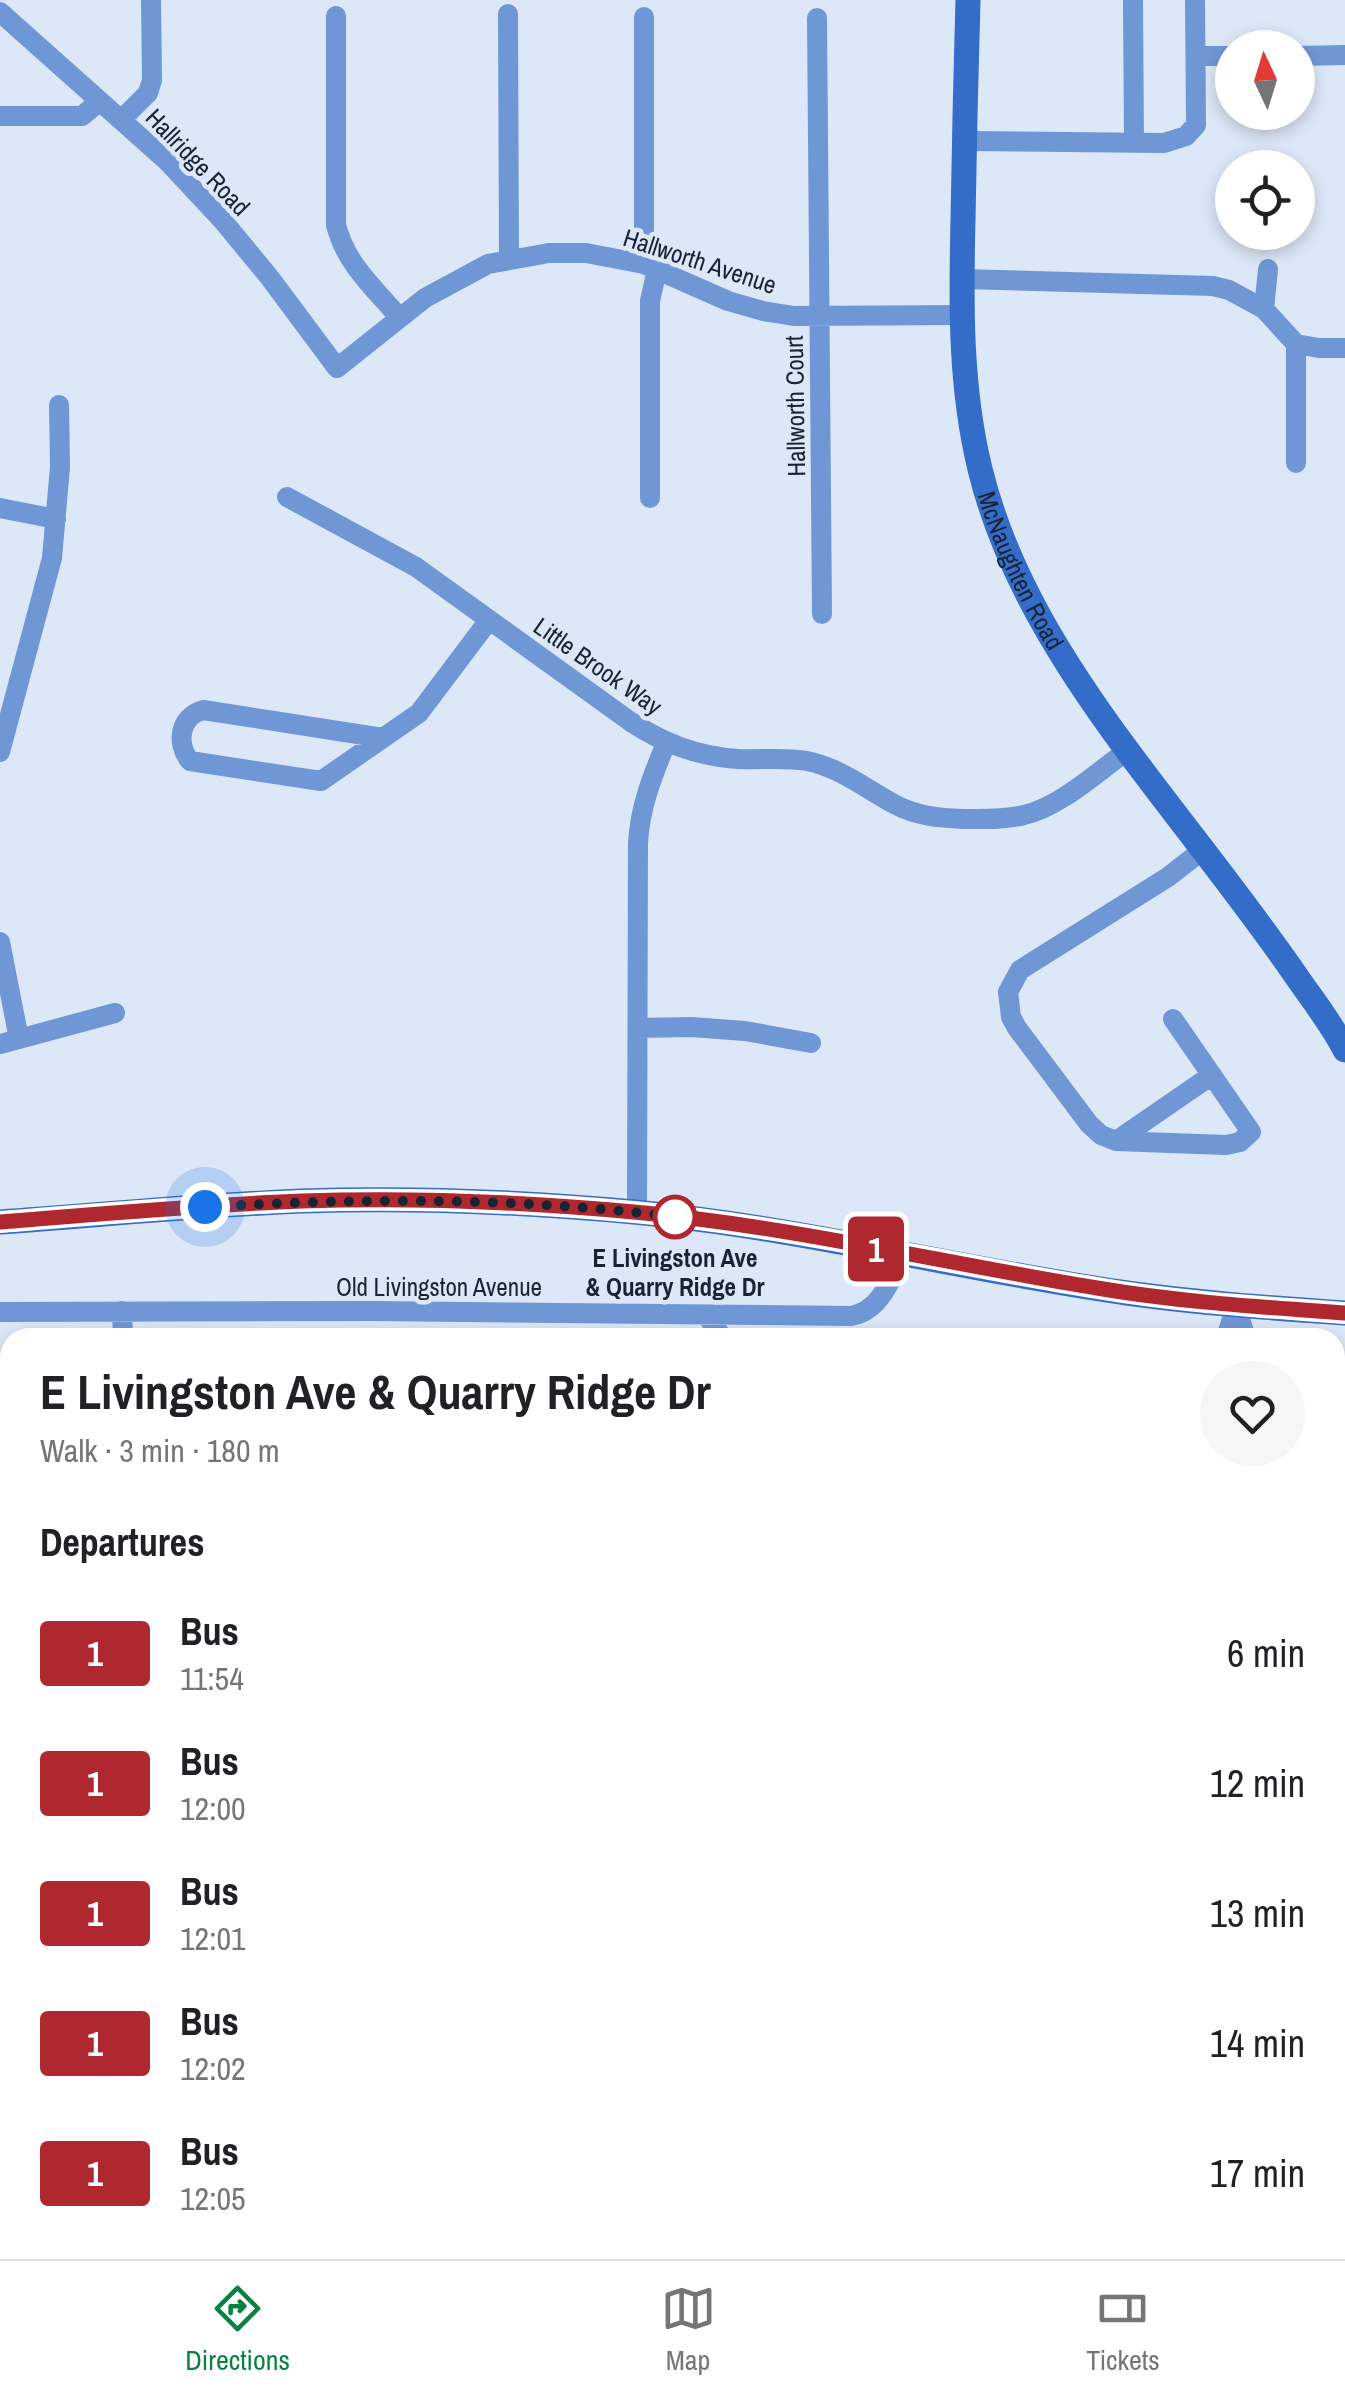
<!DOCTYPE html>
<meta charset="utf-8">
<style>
:root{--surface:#fff;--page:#f6f6f6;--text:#202124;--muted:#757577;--line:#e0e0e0;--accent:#0b8043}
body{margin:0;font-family:"Archivo Narrow",sans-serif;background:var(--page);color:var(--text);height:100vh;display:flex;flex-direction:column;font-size:38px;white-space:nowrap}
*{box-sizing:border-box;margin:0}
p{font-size:32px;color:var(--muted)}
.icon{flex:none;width:55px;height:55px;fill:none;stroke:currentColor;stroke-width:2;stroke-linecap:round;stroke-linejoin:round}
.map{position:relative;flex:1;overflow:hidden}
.panel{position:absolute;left:0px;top:1328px;width:1345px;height:932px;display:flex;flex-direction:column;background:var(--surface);border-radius:30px 30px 0 0;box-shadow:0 5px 15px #0003}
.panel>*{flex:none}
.badge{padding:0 20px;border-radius:8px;font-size:35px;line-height:65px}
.needle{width:65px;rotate:356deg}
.tools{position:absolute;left:1215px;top:30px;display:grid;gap:20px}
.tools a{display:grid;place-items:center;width:100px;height:100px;border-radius:50%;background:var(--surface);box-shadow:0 5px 15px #0003;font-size:50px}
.you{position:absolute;width:50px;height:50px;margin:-25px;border:8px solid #fff;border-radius:50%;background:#1a73e8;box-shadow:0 0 0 15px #1a73e833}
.map>.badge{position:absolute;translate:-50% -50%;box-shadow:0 0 0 5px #fff}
h2{padding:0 40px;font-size:38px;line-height:90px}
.round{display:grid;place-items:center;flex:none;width:105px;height:105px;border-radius:52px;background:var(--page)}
.head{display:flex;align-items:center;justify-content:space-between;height:170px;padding:0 40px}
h1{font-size:48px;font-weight:700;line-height:75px}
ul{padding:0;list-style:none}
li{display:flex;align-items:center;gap:30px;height:130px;padding:0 40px}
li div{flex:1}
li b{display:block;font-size:38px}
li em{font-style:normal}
li .badge{min-width:110px;font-weight:700;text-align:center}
.dock{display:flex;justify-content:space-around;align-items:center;height:140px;border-top:2px solid var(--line);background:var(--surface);font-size:28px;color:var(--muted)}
.dock a{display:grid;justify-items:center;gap:5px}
.dock .on{color:var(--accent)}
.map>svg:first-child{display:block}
.green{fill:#e5b563}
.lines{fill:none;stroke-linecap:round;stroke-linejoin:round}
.street{stroke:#7097d5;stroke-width:20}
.secondary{stroke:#336cc9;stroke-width:25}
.line-casing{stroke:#fff;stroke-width:22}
.line{stroke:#af272f;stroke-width:15}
.walk{stroke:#1a2332;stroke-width:10;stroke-dasharray:0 18}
.stop-dot{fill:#fff;stroke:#af272f;stroke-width:5}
.labels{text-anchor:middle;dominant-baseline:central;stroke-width:9;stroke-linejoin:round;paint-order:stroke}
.street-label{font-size:25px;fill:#1a2332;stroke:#dce7f7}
.stop-label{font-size:25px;font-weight:bold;fill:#1a2332;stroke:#dce7f7}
</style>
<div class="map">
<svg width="1345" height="2259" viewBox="0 0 1345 2259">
<rect width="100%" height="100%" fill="#dce7f7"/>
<path class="green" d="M 1335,2085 L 1345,2089 L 1345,2259 L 938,2259 L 938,2250 L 1335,2250 Z"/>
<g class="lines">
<path class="street" d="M 1133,0 L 1134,142
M 0,12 L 167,161 L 223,221 L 270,278 L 337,368 L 425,298 L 488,264 L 549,253 L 586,253 L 644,264 L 728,301 L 763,311 L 794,316 L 962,315
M 508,14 L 509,259
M 336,16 L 336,225 C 346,264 373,287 399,317
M 644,17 L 644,264
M 817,18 L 822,614
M 1196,56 L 1232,56
M 1298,56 L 1345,55
M 0,116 L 82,116 L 100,101
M 122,119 L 148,93 L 152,80 L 151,0
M 965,141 L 1164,143 L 1186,136 L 1196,125 L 1195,0
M 962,279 L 1213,286 L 1229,290 L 1264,309 L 1296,344 L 1319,348 L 1345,348
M 1264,309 L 1268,269
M 1296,344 L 1296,463
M 287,497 L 416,567 L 631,722 C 665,744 697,756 738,759 C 761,760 784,757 807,761 C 841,768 866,789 896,805 C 917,816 939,818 963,819 C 983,819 1004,820 1024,815 C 1060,807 1097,772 1127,751
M 650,498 L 650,301 L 657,269
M 0,508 L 56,519
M 383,738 L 203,710 C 179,717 176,744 190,761 L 321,781 L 419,713 L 489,620
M 0,752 L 52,558 L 60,467 L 59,405
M 0,942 L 19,1039
M 1173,1019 L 1251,1132 L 1240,1142 L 1226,1145 L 1116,1141 L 1101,1135 L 1089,1124 L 1017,1028 L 1011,1017 L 1008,992 L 1020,970 L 1031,963 L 1168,877 L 1204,849
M 638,1028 L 691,1027 L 745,1031 L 811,1043
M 0,1044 L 115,1013
M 1116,1141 L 1212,1075
M 637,1212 L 638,843 C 640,807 652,777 666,743
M 1236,1306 L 1246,1338
M 122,1311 L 123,1338
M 0,1312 L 372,1311 L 851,1316 C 881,1311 891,1278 904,1254
M 706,1315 L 723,1338
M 1226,1338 L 1236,1306
M 0,1737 L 10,1741
M 1335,1740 L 1345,1740
M 0,2132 L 10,2127
M 698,2250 L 698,2259"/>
<g class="secondary">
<path id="s1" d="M 968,0 C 966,73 964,147 963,220 C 961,304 960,387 980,469 C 1005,572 1064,665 1127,750 C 1184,827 1245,901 1299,980 C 1315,1003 1333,1026 1345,1050"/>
<path d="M 0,1222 C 100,1215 201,1205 302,1201 C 412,1197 524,1202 634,1212 C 800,1227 962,1270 1127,1293 C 1199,1303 1272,1308 1345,1313"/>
</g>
</g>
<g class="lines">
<g class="line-casing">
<path id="line" d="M 0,1222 C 100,1214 201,1205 302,1201 C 413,1197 524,1202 634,1212 C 790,1226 943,1263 1097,1288 C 1179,1302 1262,1307 1345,1313"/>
</g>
<use href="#line" class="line"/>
<path class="walk" d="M 205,1207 C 364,1198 523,1197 682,1218 L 675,1217"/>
</g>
<circle class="stop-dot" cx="675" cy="1217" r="20"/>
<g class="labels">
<g class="street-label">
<text transform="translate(198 162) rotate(46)">Hallridge Road</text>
<text transform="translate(700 261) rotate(18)">Hallworth Avenue</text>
<text transform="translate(795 406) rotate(-91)">Hallworth Court</text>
<text stroke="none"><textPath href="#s1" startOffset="580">McNaughten Road</textPath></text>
<text transform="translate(598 666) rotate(35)">Little Brook Way</text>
<text x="439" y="1287">Old Livingston Avenue</text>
</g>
<g class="stop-label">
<text x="675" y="1258">E Livingston Ave<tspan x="675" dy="29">&amp; Quarry Ridge Dr</tspan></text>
</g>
</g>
</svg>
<div class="tools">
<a><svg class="needle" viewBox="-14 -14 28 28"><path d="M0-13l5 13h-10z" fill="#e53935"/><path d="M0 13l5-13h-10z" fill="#757577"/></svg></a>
<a><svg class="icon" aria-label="locate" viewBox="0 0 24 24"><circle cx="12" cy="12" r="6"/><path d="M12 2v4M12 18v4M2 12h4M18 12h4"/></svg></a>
</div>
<div class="you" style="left:205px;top:1207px"></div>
<b class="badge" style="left:876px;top:1249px;background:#af272f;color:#fff">1</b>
<section class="panel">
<div class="head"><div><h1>E Livingston Ave &amp; Quarry Ridge Dr</h1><p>Walk · 3 min · 180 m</p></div><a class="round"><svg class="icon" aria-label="heart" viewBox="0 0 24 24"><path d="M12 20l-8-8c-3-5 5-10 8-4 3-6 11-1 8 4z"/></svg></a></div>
<h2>Departures</h2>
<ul>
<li><span class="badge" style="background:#af272f;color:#fff">1</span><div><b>Bus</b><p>11:54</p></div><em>6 min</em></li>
<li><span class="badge" style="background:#af272f;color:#fff">1</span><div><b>Bus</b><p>12:00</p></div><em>12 min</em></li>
<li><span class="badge" style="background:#af272f;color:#fff">1</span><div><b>Bus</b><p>12:01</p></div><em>13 min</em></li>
<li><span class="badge" style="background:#af272f;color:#fff">1</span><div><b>Bus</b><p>12:02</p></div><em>14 min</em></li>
<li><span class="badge" style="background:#af272f;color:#fff">1</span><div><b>Bus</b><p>12:05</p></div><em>17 min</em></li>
</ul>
</section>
</div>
<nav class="dock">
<a class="on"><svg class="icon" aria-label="directions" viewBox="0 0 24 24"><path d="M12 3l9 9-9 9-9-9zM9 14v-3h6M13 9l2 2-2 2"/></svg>Directions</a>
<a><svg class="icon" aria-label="map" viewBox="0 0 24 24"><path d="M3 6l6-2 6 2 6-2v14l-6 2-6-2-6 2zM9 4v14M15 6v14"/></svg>Map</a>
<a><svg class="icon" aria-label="tickets" viewBox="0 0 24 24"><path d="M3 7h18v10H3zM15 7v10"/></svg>Tickets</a>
</nav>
